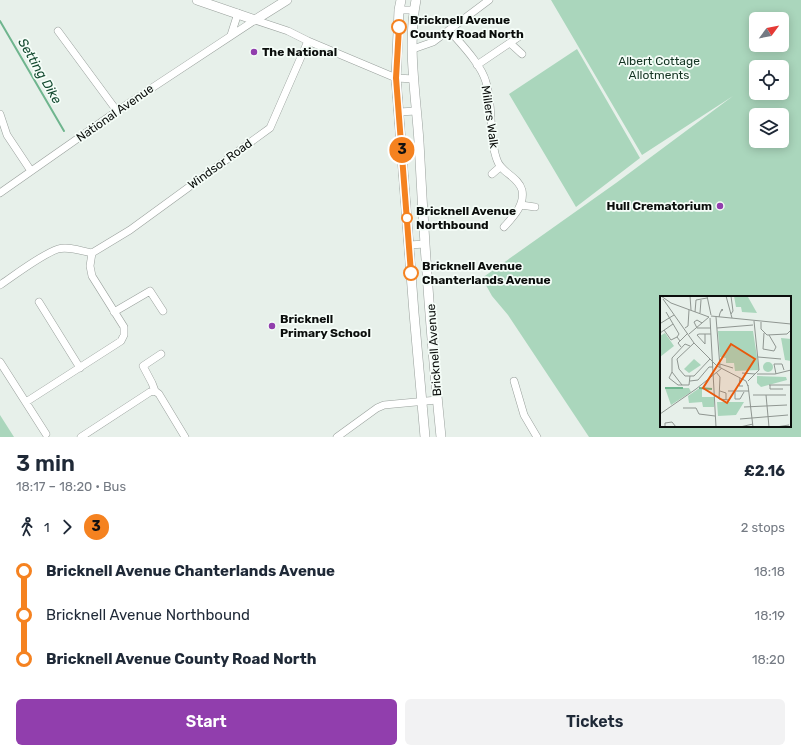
<!DOCTYPE html>
<meta charset="utf-8">
<style>
:root{--surface:#fff;--page:#f2f2f3;--text:#1f2937;--muted:#747a83;--accent:#913ead}
body{margin:0;font-family:Rubik,sans-serif;background:var(--page);color:var(--text);height:100vh;display:flex;flex-direction:column;font-size:15px;white-space:nowrap}
*{box-sizing:border-box;margin:0}
p{font-size:13px;color:var(--muted)}
.icon{flex:none;width:22px;height:22px;fill:none;stroke:currentColor;stroke-width:2;stroke-linecap:round;stroke-linejoin:round}
.map{position:relative;height:437px;overflow:hidden}
.side{display:flex;flex-direction:column;background:var(--surface);flex:1}
.side>*{flex:none}
.badge{padding:0 8px;border-radius:13px;font-size:14px;line-height:26px}
.needle{width:26px;rotate:58deg}
.tools{position:absolute;left:749px;top:12px;display:grid;gap:8px}
.tools a{display:grid;place-items:center;width:40px;height:40px;border-radius:6px;background:var(--surface);box-shadow:0 2px 10px #0003;font-size:20px}
.map>.badge{position:absolute;translate:-50% -50%;box-shadow:0 0 0 2px #fff}
.legs{display:flex;align-items:center;gap:6px;height:44px;padding:0 16px;font-size:13px}
.legs p{margin-inline-start:auto}
.overview{display:flex;align-items:center;justify-content:space-between;height:68px;padding:0 16px}
h1{font-size:22px;font-weight:600;line-height:30px}
.button{display:flex;gap:8px;margin-top:auto;padding:8px 16px}
.button a{flex:1;height:46px;border-radius:6px;background:var(--accent);color:#fff;font-size:16px;font-weight:600;line-height:46px;text-align:center}
.button a+a{background:var(--page);color:var(--text)}
ul{padding:0 16px;list-style:none}
li{display:flex;align-items:center;gap:14px;height:44px;font-size:15px}
li i{display:grid;place-items:center;width:6px;height:100%;margin:0 5px;background:currentColor}
li i::after{content:'';width:10px;height:10px;margin:-5px;border:3px solid;border-radius:50%;background:var(--surface)}
li p{margin-inline-start:auto}
li:first-child i{background:linear-gradient(#0000 50%,currentColor 0)}
li:last-child i{background:linear-gradient(currentColor 50%,#0000 0)}
.map>svg:first-child{display:block}
.green{fill:#aad6bc;fill-rule:evenodd}
.lines{fill:none;stroke-linecap:round;stroke-linejoin:round}
.stream{stroke:#6fb58e;stroke-width:2}
.minor-casing{stroke:#99a09c;stroke-width:8}
.tertiary-casing{stroke:#99a09c;stroke-width:10}
.minor{stroke:#fff;stroke-width:7}
.tertiary{stroke:#fff;stroke-width:9}
.line-1-casing{stroke:#fff;stroke-width:9}
.line-1{stroke:#f58220;stroke-width:6}
.stop-1-dot{fill:#fff;stroke:#f58220;stroke-width:2}
.poi-dot{fill:#913ead;stroke:#f5fdf8;stroke-width:1.5}
.labels{text-anchor:middle;dominant-baseline:central;stroke-width:3.5;stroke-linejoin:round;paint-order:stroke}
.stop-label{font-size:12px;font-weight:bold;fill:#0b0e0c;stroke:#f5fdf8;text-anchor:start}
.poi-label{font-size:12px;font-weight:bold;fill:#0b0e0c;stroke:#f5fdf8;text-anchor:start}
.park-label{font-size:12px;fill:#143423;stroke:#f5fdf8}
.street-label{font-size:12px;fill:#0b0e0c;stroke:#f5fdf8}
.water-label{font-size:13px;font-style:italic;fill:#12492f;stroke:#f5fdf8}
.inset-river{fill:none;stroke:#6fb58e;stroke-width:2}
.inset-road{fill:none;stroke:#8f9691;stroke-width:1}
.view{fill:#e8590c;fill-opacity:0.15;stroke:#e8590c;stroke-width:2}
.inset-edge{fill:none;stroke:#0b0e0c;stroke-width:2}
</style>
<div class="map">
<svg width="801" height="437" viewBox="0 0 801 437">
<rect width="100%" height="100%" fill="#e7f0ea"/>
<path class="green" d="M 551,0 L 801,0 L 801,437 L 589,437 L 508,315 L 492,296 L 482,278 L 616,183 L 733,96 L 642,155 ZM 756,19 L 782,19 L 782,45 L 756,45 ZM 756,67 L 782,67 L 782,93 L 756,93 ZM 756,115 L 782,115 L 782,141 L 756,141 ZM 661,297 L 790,297 L 790,426 L 661,426 Z
M 577,49 L 640,158 L 576,207 L 509,94 Z
M 0,415 L 14,437 L 0,437 Z"/>
<g class="lines">
<path class="stream" d="M 0,21 L 64,131"/>
<g class="minor-casing">
<path id="minor" d="M 399,10 L 414,10
M 449,30 C 461,44 481,64 486,82 C 494,107 488,136 497,160 C 501,173 518,176 522,190 C 525,205 513,217 504,227
M 58,31 L 117,111
M 231,35 L 238,13
M 510,43 L 522,54
M 413,49 L 433,42 L 489,0
M 477,65 L 520,36
M 399,112 L 416,111
M 0,114 L 7,135 L 31,171
M 492,174 L 500,167
M 0,193 L 117,111 L 255,20 L 288,31 L 308,41 L 396,78 L 414,79
M 521,205 L 535,207
M 409,245 L 425,244
M 0,285 C 15,275 42,254 58,249 C 68,246 82,251 92,253 L 130,230 L 270,128 L 308,41
M 39,302 L 80,368
M 114,312 L 150,291 L 163,311
M 161,354 L 143,366 L 152,383 L 155,391 L 159,394 L 185,437
M 0,362 L 46,434
M 514,381 L 524,415 L 537,437
M 26,402 L 121,341 L 124,335 L 124,327 L 92,276 L 90,266 L 92,253
M 81,437 L 150,392 L 155,391
M 337,437 L 377,408 L 384,405 L 437,400"/>
</g>
<g class="tertiary-casing">
<path id="tertiary" d="M 197,0 L 255,20 L 287,0
M 401,0 L 399,10 L 396,78 L 414,313 L 425,437
M 416,0 C 407,46 416,95 419,142 C 424,240 431,339 441,437"/>
</g>
<use href="#minor" class="minor"/>
<use href="#tertiary" class="tertiary"/>
</g>
<g class="lines">
<g class="line-1-casing">
<path id="line-1" d="M 399,27 L 396,78 L 411,273"/>
</g>
<use href="#line-1" class="line-1"/>
</g>
<g class="stop-1-dot">
<circle cx="399" cy="27" r="7"/>
<circle cx="407" cy="218" r="5"/>
<circle cx="411" cy="273" r="7"/>
</g>
<g class="poi-dot">
<circle cx="254" cy="52" r="4"/>
<circle cx="720" cy="206" r="4"/>
<circle cx="272" cy="326" r="4"/>
</g>
<g class="labels">
<g class="stop-label">
<text x="410" y="20">Bricknell Avenue<tspan x="410" dy="14">County Road North</tspan></text>
<text x="416" y="211">Bricknell Avenue<tspan x="416" dy="14">Northbound</tspan></text>
<text x="422" y="266">Bricknell Avenue<tspan x="422" dy="14">Chanterlands Avenue</tspan></text>
</g>
<g class="poi-label">
<text x="262" y="52">The National</text>
<text x="712" y="206" text-anchor="end">Hull Crematorium</text>
<text x="280" y="319">Bricknell<tspan x="280" dy="14">Primary School</tspan></text>
</g>
<g class="park-label">
<text x="659" y="61">Albert Cottage<tspan x="659" dy="14">Allotments</tspan></text>
</g>
<g class="street-label">
<text transform="translate(115 113) rotate(-35)">National Avenue</text>
<text transform="translate(490 117) rotate(82)">Millers Walk</text>
<text transform="translate(220 164) rotate(-36)">Windsor Road</text>
<text transform="translate(434 350) rotate(-94)">Bricknell Avenue</text>
</g>
<g class="water-label">
<text transform="translate(40 71) rotate(60)">Setting Dike</text>
</g>
</g>
<g transform="translate(660 296)">
<rect width="131" height="131" fill="#e7f0ea"/>
<path d="M 74,0 L 98,0 L 88,1 L 97,17 L 82,16 L 81,11 L 76,11 ZM 58,35 L 93,35 L 99,74 L 75,75 L 74,67 L 66,67 L 66,62 L 60,61 ZM 5,37 L 14,50 L 0,61 L 0,40 ZM 121,42 L 131,43 L 131,65 L 125,64 ZM 34,63 L 41,69 L 29,77 L 24,73 ZM103 71a5 5 0 1 1 10 0a5 5 0 1 1-10 0ZM 97,80 L 126,81 L 127,84 L 101,91 L 97,87 ZM 5,92 L 29,92 L 31,96 L 11,109 ZM 38,93 L 42,93 L 42,101 L 54,101 L 54,111 L 43,111 L 42,106 L 29,107 L 28,100 ZM 57,106 L 84,106 L 76,119 L 58,120 Z" fill="#aad6bc"/>
<path class="inset-river" d="M 5,92 L 23,92M 39,92 L 52,93"/>
<path class="inset-road" d="M 1,0 L 11,7 L 49,21M 30,0 L 31,14M 47,0 L 51,19M 66,0 L 72,22M 3,3 L 34,47 L 57,70 L 86,85 L 88,90M 6,16 L 19,38 L 17,41M 35,16 L 36,4 L 47,2M 40,17 L 41,4M 71,18 L 73,15 L 71,0M 51,20 L 131,28M 56,21 L 60,71M 59,21 L 60,17 L 62,13 L 63,14 L 61,15M 50,22 L 56,131M 101,26 L 101,33 L 107,39 L 127,38 L 131,34M 1,27 L 14,19M 25,32 L 28,30 L 29,14M 37,32 L 34,26 L 37,24 L 42,27M 37,32 L 51,32M 57,32 L 93,29M 4,34 L 11,44 L 17,41 L 20,45M 0,37 L 13,28M 104,37 L 103,53 L 114,55 L 116,51 L 109,39M 29,38 L 49,21M 45,38 L 45,48 L 37,39 L 39,38 L 51,38M 34,47 L 17,63 L 19,73 L 25,80 L 34,80 L 50,63M 21,51 L 18,47 L 28,37M 98,61 L 121,63M 60,68 L 73,72M 12,76 L 9,82 L 18,89 L 29,89 L 30,80M 56,76 L 60,81 L 59,103 L 69,104M 82,77 L 95,78M 97,78 L 115,78 L 131,74M 116,78 L 114,68 L 122,68 L 124,74M 80,82 L 79,90 L 83,90M 30,85 L 38,84 L 49,71 L 53,71M 88,85 L 99,74 L 94,25M 22,89 L 12,76 L 12,62 L 25,48 L 30,50M 88,89 L 93,131M 109,89 L 131,89M 110,89 L 110,93 L 123,93M 60,95 L 66,97 L 66,104M 68,95 L 89,95M 75,96 L 75,103 L 80,103 L 84,96M 93,99 L 126,99M 106,99 L 109,131M 84,111 L 127,109M 23,112 L 36,112 L 39,118 L 55,120M 0,118 L 36,93 L 62,72M 80,123 L 128,119M 5,131 L 5,127 L 12,126 L 16,131M 80,131 L 93,128M 116,131 L 129,129"/>
<path class="view" d="M 71,48 L 95,63 L 67,107 L 43,92 Z"/>
<rect width="131" height="131" class="inset-edge"/>
</g>
</svg>
<div class="tools">
<a><svg class="needle" viewBox="-14 -14 28 28"><path d="M0-13l5 13h-10z" fill="#e53935"/><path d="M0 13l5-13h-10z" fill="#747a83"/></svg></a>
<a><svg class="icon" aria-label="locate" viewBox="0 0 24 24"><circle cx="12" cy="12" r="6"/><path d="M12 2v4M12 18v4M2 12h4M18 12h4"/></svg></a>
<a><svg class="icon" aria-label="layers" viewBox="0 0 24 24"><path d="M12 4l9 5-9 5-9-5zM3 14l9 5 9-5"/></svg></a>
</div>
<b class="badge" style="left:402px;top:150px;background:#f58220;color:#111">3</b>
</div>
<section class="side">
<div class="overview"><div><h1>3 min</h1><p>18:17 – 18:20 · Bus</p></div><b>£2.16</b></div>
<div class="legs"><svg class="icon" aria-label="walk" viewBox="0 0 24 24"><circle cx="13" cy="4" r="2"/><path d="M13 8l-2 6 4 7M11 14l-3 7M7 12l3-4h3l4 4"/></svg>1<svg class="icon" aria-label="forward" viewBox="0 0 24 24"><path d="M9 5l7 7-7 7"/></svg><b class="badge" style="background:#f58220;color:#111">3</b><p>2 stops</p></div>
<ul>
<li><i style="color:#f58220"></i><b>Bricknell Avenue Chanterlands Avenue</b><p>18:18</p></li>
<li><i style="color:#f58220"></i><span>Bricknell Avenue Northbound</span><p>18:19</p></li>
<li><i style="color:#f58220"></i><b>Bricknell Avenue County Road North</b><p>18:20</p></li>
</ul>
<div class="button"><a>Start</a><a>Tickets</a></div>
</section>
